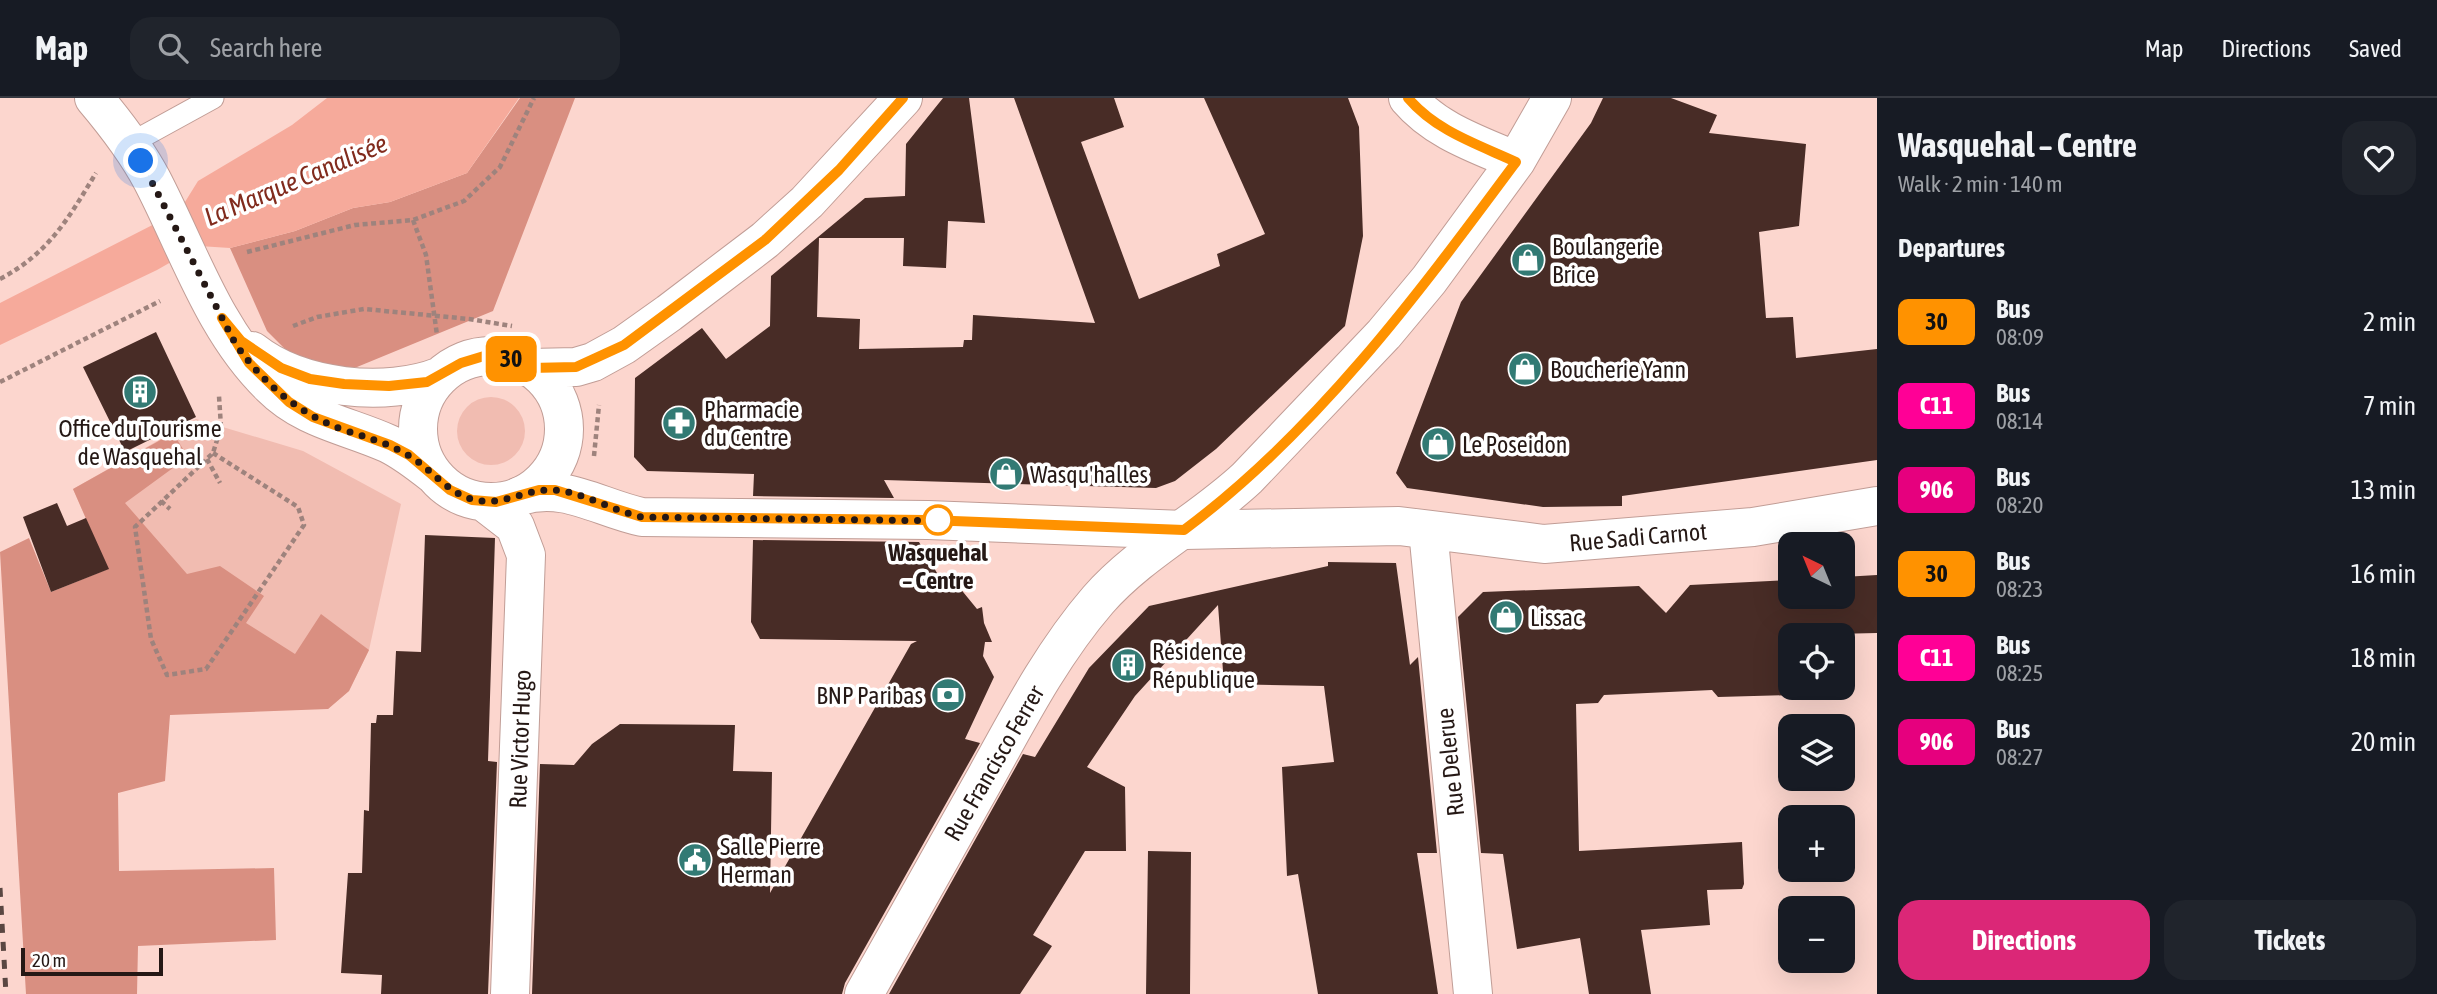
<!DOCTYPE html>
<meta charset="utf-8">
<style>
:root{--surface:#171b24;--page:#20242c;--text:#f1f3f6;--muted:#9ea1a6;--line:#363941;--accent:#db2777}
body{margin:0;font-family:"Asap Condensed",sans-serif;background:var(--page);color:var(--text);height:100vh;display:flex;flex-direction:column;font-size:26px;white-space:nowrap}
*{box-sizing:border-box;margin:0}
p{font-size:23px;color:var(--muted)}
.icon{flex:none;width:38px;height:38px;fill:none;stroke:currentColor;stroke-width:2;stroke-linecap:round;stroke-linejoin:round}
.map{position:relative;flex:1;overflow:hidden}
.side{display:flex;flex-direction:column;background:var(--surface);width:560px}
.side>*{flex:none}
.badge{padding:0 14px;border-radius:10px;font-size:24px;line-height:46px}
.needle{width:46px;rotate:317deg}
.tools{position:absolute;left:1778px;top:434px;display:grid;gap:14px}
.tools a{display:grid;place-items:center;width:77px;height:77px;border-radius:14px;background:var(--surface);box-shadow:0 7px 28px #0002;font-size:35px}
.scale{position:absolute;left:21px;bottom:18px;width:142px;box-sizing:border-box;padding-left:7px;border:4px solid #251815;border-top:0;font-size:19px;line-height:24px;white-space:nowrap;color:#251815;-webkit-text-stroke:5px #fff;paint-order:stroke}
.you{position:absolute;width:35px;height:35px;margin:-18px;border:5px solid #fff;border-radius:50%;background:#1a73e8;box-shadow:0 0 0 10px #1a73e833}
.map>.badge{position:absolute;translate:-50% -50%;box-shadow:0 0 0 4px #fff}
h2{padding:0 21px;font-size:26px;line-height:63px}
.round{display:grid;place-items:center;flex:none;width:74px;height:74px;border-radius:21px;background:var(--page)}
.head{display:flex;align-items:center;justify-content:space-between;height:119px;padding:0 21px}
h1{font-size:33px;font-weight:700;line-height:52px}
.action{display:flex;gap:14px;margin-top:auto;padding:14px 21px}
.action a{flex:1;height:80px;border-radius:21px;background:var(--accent);color:#fff;font-size:28px;font-weight:700;line-height:80px;text-align:center}
.action a+a{background:var(--page);color:var(--text)}
ul{padding:0;list-style:none}
li{display:flex;align-items:center;gap:21px;height:84px;padding:0 21px}
li div{flex:1}
li b{display:block;font-size:26px}
li em{font-style:normal}
li .badge{min-width:77px;font-weight:700;text-align:center}
header{display:flex;align-items:center;gap:42px;box-sizing:border-box;height:98px;padding:0 35px;background:var(--surface);border-bottom:2px solid var(--line)}
header strong{font-size:33px}
nav{display:flex;gap:38px;margin-inline-start:auto;font-size:24px}
.search{width:490px;height:63px;background:var(--page);display:flex;align-items:center;gap:18px;box-sizing:border-box;padding:0 24px;border-radius:21px;color:var(--muted);font-size:26px}
main{display:flex;flex:1;min-height:0}
.map>svg:first-child{display:block}
.green{fill:#f1bcb1}
.forest{fill:#d98f81}
.water{fill:#f6aa9b}
.building{fill:#482c26}
.lines{fill:none;stroke-linecap:round;stroke-linejoin:round}
.lane-casing{stroke:#c19d96;stroke-width:23}
.street-casing{stroke:#c19d96;stroke-width:40}
.secondary-casing{stroke:#c19d96;stroke-width:40}
.path{stroke:#9e837d;stroke-width:4.5;stroke-dasharray:5 3.5;stroke-linecap:butt}
.lane{stroke:#fff;stroke-width:21}
.street{stroke:#fff;stroke-width:38}
.secondary{stroke:#fff;stroke-width:38}
.rail{stroke:#5a4742;stroke-width:5;stroke-dasharray:9 9;stroke-linecap:butt}
.line-casing{stroke:#fff;stroke-width:16}
.line{stroke:#ff9200;stroke-width:10}
.walk{stroke:#251815;stroke-width:7;stroke-dasharray:0 12.6}
.stop-dot{fill:#fff;stroke:#ff9200;stroke-width:3.5}
.labels{text-anchor:middle;dominant-baseline:central;stroke-width:7;stroke-linejoin:round;paint-order:stroke}
.poi-label{font-size:24px;fill:#251815;stroke:#fff;text-anchor:start}
.street-label{font-size:24px;fill:#251815;stroke:#fff}
.stop-label{font-size:24px;font-weight:bold;fill:#251815;stroke:#fff}
.water-label{font-size:26px;font-style:italic;fill:#812b1d;stroke:#fff}
</style>
<header>
<strong>Map</strong>
<div class="search"><svg class="icon" aria-label="search" viewBox="0 0 24 24"><circle cx="10" cy="10" r="6"/><path d="M15 15l6 6"/></svg>Search here</div>
<nav><a>Map</a><a>Directions</a><a>Saved</a></nav>
</header>
<main>
<div class="map">
<svg width="1877" height="896" viewBox="0 0 1877 896">
<rect width="100%" height="100%" fill="#fcd6ce"/>
<path class="green" d="M457 333a34 34 0 1 1 68 0a34 34 0 1 1-68 0Z
M 196,321 L 303,353 L 401,406 L 369,552 L 349,593 L 328,611 L 140,542 L 73,391 Z"/>
<path class="forest" d="M 520,0 L 575,0 L 493,213 L 357,269 L 317,269 L 291,257 L 267,233 L 230,150 L 295,133 L 353,110 L 390,104 L 467,75 Z
M 173,335 L 188,359 L 125,405 L 187,476 L 220,468 L 264,498 L 246,525 L 295,556 L 321,516 L 369,552 L 349,593 L 328,611 L 170,617 L 165,683 L 118,695 L 119,773 L 274,770 L 276,842 L 138,848 L 137,896 L 26,896 L 0,454 L 29,440 L 51,494 L 108,471 L 73,391 Z"/>
<path class="water" d="M 327,0 L 519,0 L 467,75 L 390,104 L 353,110 L 295,133 L 230,150 L 199,148 L 157,172 L 0,247 L 0,205 L 172,117 L 180,112 L 198,83 L 292,27 Z"/>
<path class="building" d="M 943,0 L 969,0 L 985,125 L 948,123 L 946,170 L 903,168 L 904,140 L 819,140 L 817,219 L 860,221 L 859,251 L 963,249 L 964,242 L 972,242 L 973,217 L 1095,225 L 1014,0 L 1114,0 L 1124,29 L 1081,44 L 1139,201 L 1220,168 L 1217,156 L 1265,136 L 1204,0 L 1348,0 L 1359,29 L 1363,138 L 1345,228 L 1216,351 L 1175,383 L 1156,390 L 884,382 L 894,400 L 753,398 L 754,376 L 647,373 L 634,359 L 635,280 L 702,230 L 726,261 L 770,228 L 771,178 L 865,100 L 905,98 L 906,46 Z
M 1603,0 L 1671,0 L 1717,17 L 1709,35 L 1806,46 L 1799,128 L 1759,134 L 1766,220 L 1793,219 L 1796,260 L 1877,251 L 1877,362 L 1622,398 L 1622,408 L 1543,409 L 1407,390 L 1396,375 L 1461,204 L 1591,25 Z
M 156,234 L 196,319 L 125,354 L 83,269 Z
M 57,405 L 67,428 L 86,420 L 109,471 L 51,494 L 23,419 Z
M 425,437 L 495,440 L 488,663 L 497,664 L 488,896 L 381,896 L 382,877 L 341,875 L 348,775 L 362,775 L 364,712 L 369,713 L 371,625 L 376,625 L 377,617 L 393,617 L 396,553 L 421,554 Z
M 753,442 L 919,444 L 937,475 L 959,489 L 977,511 L 982,509 L 984,525 L 992,544 L 985,544 L 983,558 L 994,579 L 965,641 L 980,645 L 845,885 L 842,896 L 532,896 L 540,666 L 574,667 L 592,646 L 620,626 L 735,627 L 733,673 L 772,674 L 770,795 L 911,546 L 917,543 L 760,541 L 751,524 Z
M 1328,464 L 1396,465 L 1410,567 L 1418,559 L 1437,755 L 1417,755 L 1438,896 L 1318,896 L 1298,776 L 1287,778 L 1282,669 L 1334,664 L 1324,588 L 1224,586 L 1218,507 L 1135,598 L 1087,669 L 1125,689 L 1126,753 L 1085,753 L 1033,837 L 1052,848 L 1020,896 L 889,896 L 1023,656 L 1035,659 L 1089,570 L 1149,508 L 1328,468 Z
M 1877,477 L 1877,535 L 1790,537 L 1792,597 L 1718,599 L 1712,592 L 1604,597 L 1598,605 L 1576,606 L 1579,753 L 1742,744 L 1744,786 L 1742,791 L 1707,792 L 1710,827 L 1641,832 L 1651,896 L 1589,896 L 1580,840 L 1517,851 L 1503,756 L 1481,755 L 1458,519 L 1483,494 L 1639,488 L 1666,515 L 1690,487 L 1790,482 L 1790,499 L 1843,499 L 1843,479 Z
M 1148,753 L 1191,754 L 1190,896 L 1146,896 Z"/>
<g class="lines">
<g class="lane-casing">
<path id="lane" d="M 131,45 L 213,0"/>
</g>
<g class="street-casing">
<path id="street" d="M 520,398 C 565,384 599,410 642,419 L 928,422 L 1184,432"/>
</g>
<g class="secondary-casing">
<path id="secondary" d="M 94,0 C 116,26 136,52 152,82 C 188,151 214,233 271,288 C 305,322 347,327 389,346 C 405,354 419,365 433,376
M 1408,0 C 1436,33 1477,46 1516,63
M 252,253 C 300,291 386,300 441,278
M418 331a73 73 0 1 1 146 0a73 73 0 1 1-146 0Z
M 530,270 L 576,269 L 593,264 L 624,247 L 669,215 L 765,142 L 807,104 L 903,0
M 484,404 L 515,428 L 526,457 L 510,896
M 1184,432 L 1399,428 L 1544,446 L 1753,429 L 1877,408
M 1428,432 L 1473,896
M 864,896 C 905,823 946,750 987,677 C 1020,617 1053,554 1098,502 C 1140,454 1200,424 1247,380 L 1384,236 L 1429,182 L 1516,63 L 1552,0"/>
</g>
<path class="path" d="M 413,122 L 426,157 L 437,237
M 247,154 L 355,127 L 413,122 L 464,103 L 500,69 L 534,0
M 0,181 C 49,155 68,121 96,75
M 293,228 L 317,219 L 364,211 L 469,221 L 512,228
M 0,284 L 160,203
M 213,355 L 298,409 L 304,427 L 206,571 L 167,577 L 151,541 L 135,429 L 213,355 L 221,329 L 219,298
M 594,358 L 599,307
M 207,361 L 220,385
M 161,403 L 170,411"/>
<use href="#lane" class="lane"/>
<use href="#street" class="street"/>
<use href="#secondary" class="secondary"/>
<path class="rail" d="M 0,790 L 6,896"/>
</g>
<g class="lines">
<g class="line-casing">
<path id="line" d="M 903,0 L 839,72 L 765,142 L 624,247 L 576,269 L 530,270 L 509,261 L 484,258 L 461,265 L 427,284 L 389,288 L 344,286 L 310,281 L 281,270 L 241,243 L 222,220 L 249,265 L 289,304 L 313,319 L 390,347 L 409,357 L 450,392 L 472,402 L 496,404 L 539,392 L 555,392 L 642,419 L 928,422 L 1184,432 C 1317,333 1418,196 1516,64 C 1477,46 1436,33 1408,0"/>
</g>
<use href="#line" class="line"/>
<path class="walk" d="M 141,63 L 235,245 C 262,284 296,314 341,331 C 364,339 386,344 406,356 C 430,369 445,393 471,401 C 501,410 526,390 555,392 C 585,395 613,413 642,419 L 947,423 L 938,422"/>
</g>
<defs>
<g id="shop-disc" transform="scale(1.75)"><circle r="9.5" fill="#327a74" stroke="#fff"/><path d="M-5-2.5h2.3a2.7 3.5 0 0 1 5.4 0H5L5.5 6h-11ZM-1.5-2.5h3a1.5 2.3 0 0 0-3 0Z" fill="#fff"/></g>
<g id="building-disc" transform="scale(1.75)"><circle r="9.5" fill="#327a74" stroke="#fff"/><path d="M-4-6H4V6H1V3H-1V6H-4ZM-2.5-4.3h1.7v1.8h-1.7ZM.8-4.3h1.7v1.8H.8ZM-2.5-1h1.7V.8h-1.7ZM.8-1h1.7V.8H.8Z" fill="#fff"/></g>
<g id="pharmacy-disc" transform="scale(1.75)"><circle r="9.5" fill="#327a74" stroke="#fff"/><path d="M-2-6h4v4h4v4h-4v4h-4v-4h-4v-4h4Z" fill="#fff"/></g>
<g id="bank-disc" transform="scale(1.75)"><circle r="9.5" fill="#327a74" stroke="#fff"/><path d="M-6-4H6V4H-6ZM0-2.3a2.3 2.3 0 1 0 0 4.6a2.3 2.3 0 1 0 0-4.6Z" fill="#fff"/></g>
<g id="civic-disc" transform="scale(1.75)"><circle r="9.5" fill="#327a74" stroke="#fff"/><path d="M-.6-6.5H3V-4.5H.6V-3L4-1V1h2V6H-6V1h2V-1L-.6-3ZM-1.2 2.5V6h2.4V2.5Z" fill="#fff"/></g>
</defs>
<g fill-rule="evenodd">
<use href="#shop-disc" x="1528" y="162"/>
<use href="#shop-disc" x="1525" y="271"/>
<use href="#building-disc" x="140" y="294"/>
<use href="#pharmacy-disc" x="679" y="325"/>
<use href="#shop-disc" x="1438" y="346"/>
<use href="#shop-disc" x="1006" y="376"/>
<use href="#shop-disc" x="1506" y="519"/>
<use href="#building-disc" x="1128" y="567"/>
<use href="#bank-disc" x="948" y="597"/>
<use href="#civic-disc" x="695" y="762"/>
</g>
<circle class="stop-dot" cx="938" cy="422" r="14"/>
<g class="labels">
<g class="poi-label">
<text x="1552" y="148">Boulangerie<tspan x="1552" dy="28">Brice</tspan></text>
<text x="1550" y="271">Boucherie Yann</text>
<text x="704" y="311">Pharmacie<tspan x="704" dy="28">du Centre</tspan></text>
<text x="140" y="330" text-anchor="middle">Office du Tourisme<tspan x="140" dy="28">de Wasquehal</tspan></text>
<text x="1462" y="346">Le Poseidon</text>
<text x="1030" y="376">Wasqu'halles</text>
<text x="1530" y="519">Lissac</text>
<text x="1152" y="553">Résidence<tspan x="1152" dy="28">République</tspan></text>
<text x="923" y="597" text-anchor="end">BNP Paribas</text>
<text x="720" y="748">Salle Pierre<tspan x="720" dy="28">Herman</tspan></text>
</g>
<g class="street-label">
<text transform="translate(1638 439) rotate(-5)">Rue Sadi Carnot</text>
<text transform="translate(520 641) rotate(-88)">Rue Victor Hugo</text>
<text transform="translate(1450 664) rotate(-96)">Rue Delerue</text>
<text transform="translate(994 665) rotate(-60)">Rue Francisco Ferrer</text>
</g>
<g class="stop-label">
<text x="938" y="454">Wasquehal<tspan x="938" dy="28">– Centre</tspan></text>
</g>
<g class="water-label">
<text transform="translate(296 82) rotate(-23)">La Marque Canalisée</text>
</g>
</g>
</svg>
<div class="tools">
<a><svg class="needle" viewBox="-14 -14 28 28"><path d="M0-13l5 13h-10z" fill="#e53935"/><path d="M0 13l5-13h-10z" fill="#9ea1a6"/></svg></a>
<a><svg class="icon" aria-label="locate" viewBox="0 0 24 24"><circle cx="12" cy="12" r="6"/><path d="M12 2v4M12 18v4M2 12h4M18 12h4"/></svg></a>
<a><svg class="icon" aria-label="layers" viewBox="0 0 24 24"><path d="M12 4l9 5-9 5-9-5zM3 14l9 5 9-5"/></svg></a>
<a>+</a>
<a>−</a>
</div>
<div class="scale">20 m</div>
<div class="you" style="left:141px;top:63px"></div>
<b class="badge" style="left:511px;top:261px;background:#ff9200;color:#111">30</b>
</div>
<section class="side">
<div class="head"><div><h1>Wasquehal – Centre</h1><p>Walk · 2 min · 140 m</p></div><a class="round"><svg class="icon" aria-label="heart" viewBox="0 0 24 24"><path d="M12 20l-8-8c-3-5 5-10 8-4 3-6 11-1 8 4z"/></svg></a></div>
<h2>Departures</h2>
<ul>
<li><span class="badge" style="background:#ff9200;color:#111">30</span><div><b>Bus</b><p>08:09</p></div><em>2 min</em></li>
<li><span class="badge" style="background:#ff0096;color:#fff">C11</span><div><b>Bus</b><p>08:14</p></div><em>7 min</em></li>
<li><span class="badge" style="background:#e6007e;color:#fff">906</span><div><b>Bus</b><p>08:20</p></div><em>13 min</em></li>
<li><span class="badge" style="background:#ff9200;color:#111">30</span><div><b>Bus</b><p>08:23</p></div><em>16 min</em></li>
<li><span class="badge" style="background:#ff0096;color:#fff">C11</span><div><b>Bus</b><p>08:25</p></div><em>18 min</em></li>
<li><span class="badge" style="background:#e6007e;color:#fff">906</span><div><b>Bus</b><p>08:27</p></div><em>20 min</em></li>
</ul>
<div class="action"><a>Directions</a><a>Tickets</a></div>
</section>
</main>
